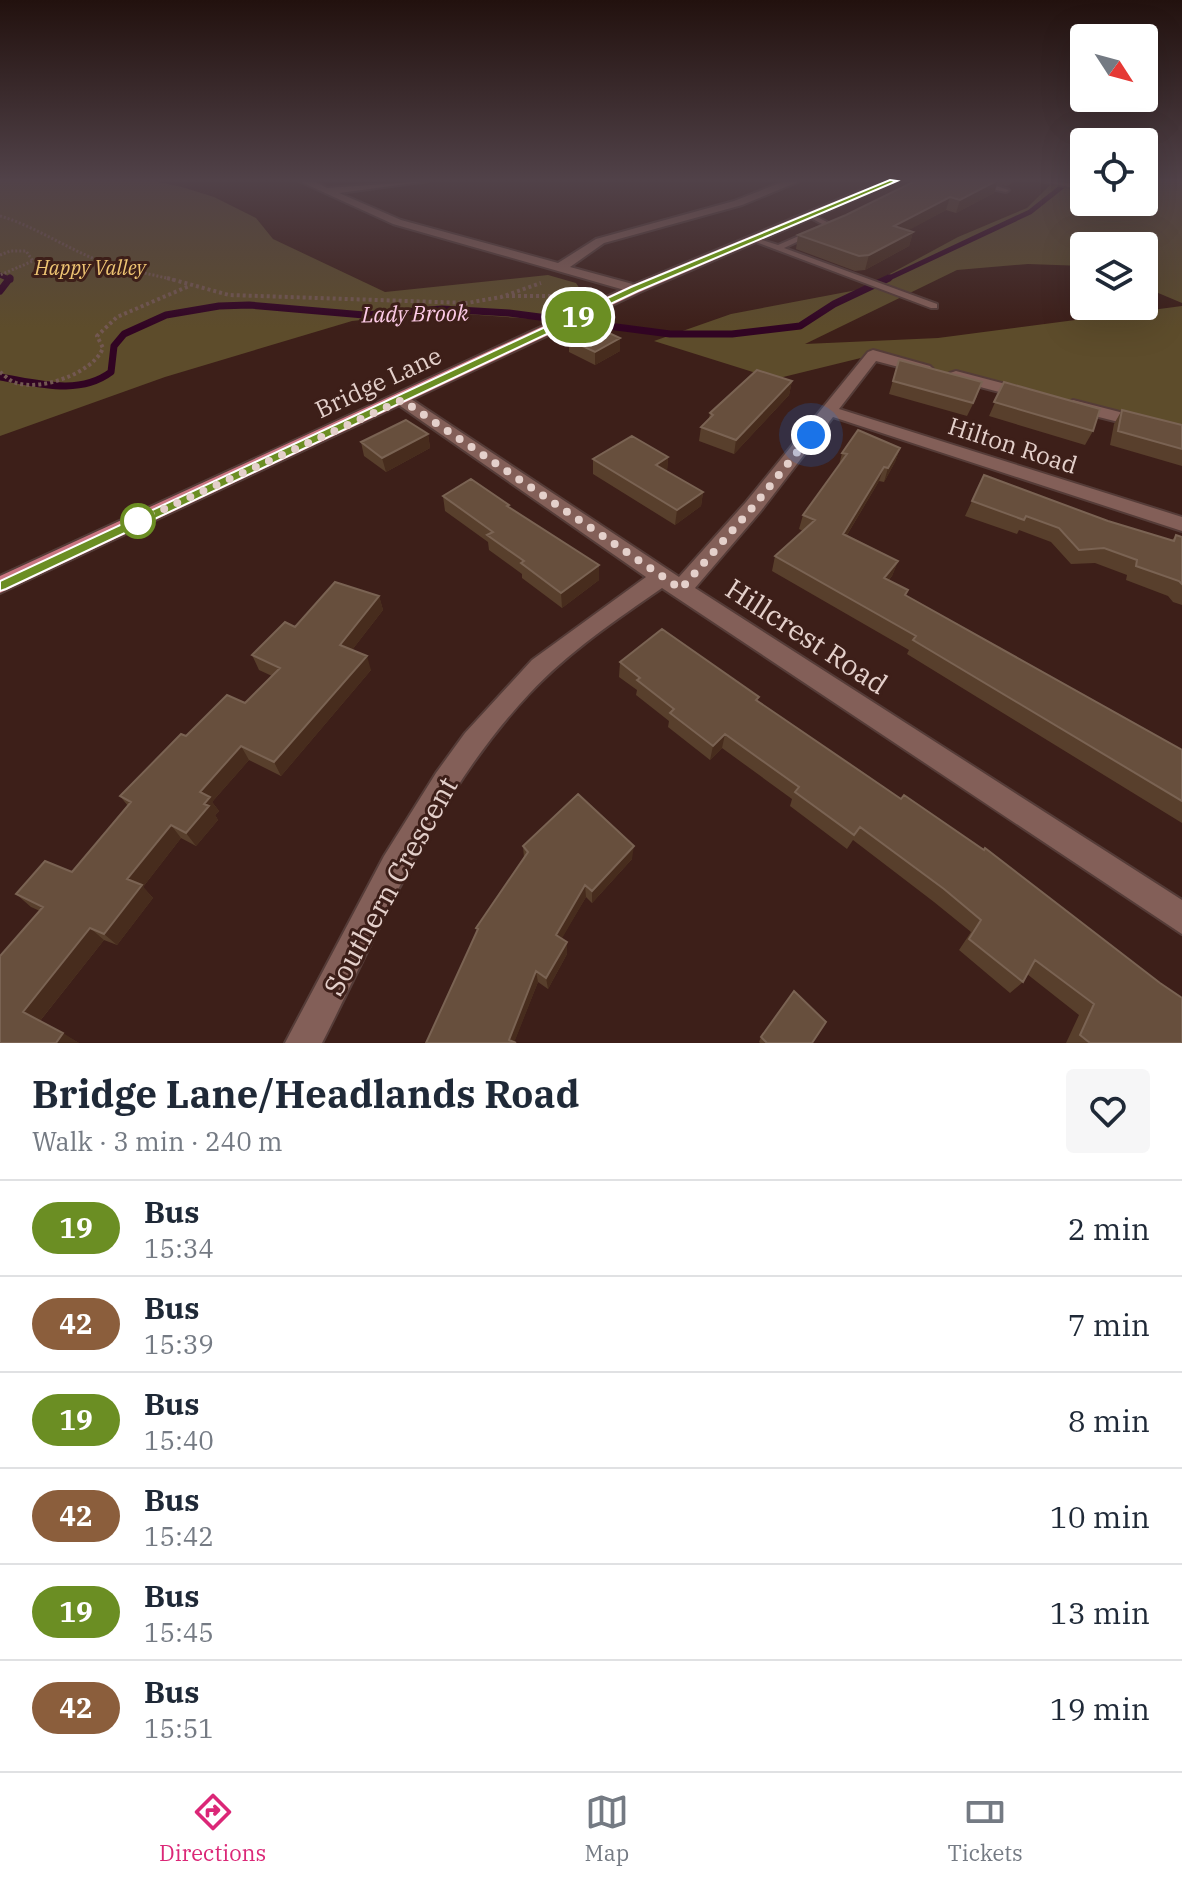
<!DOCTYPE html>
<meta charset="utf-8">
<style>
:root{--surface:#fff;--page:#f6f6f7;--text:#1f2937;--muted:#747a83;--line:#e0e1e3;--accent:#db2777}
body{margin:0;font-family:"IBM Plex Serif",serif;background:var(--page);color:var(--text);height:100vh;display:flex;flex-direction:column;font-size:30px;white-space:nowrap}
*{box-sizing:border-box;margin:0}
p{font-size:26px;color:var(--muted)}
.icon{flex:none;width:44px;height:44px;fill:none;stroke:currentColor;stroke-width:2;stroke-linecap:round;stroke-linejoin:round}
.map{position:relative;height:1043px;overflow:hidden}
.drawer{display:flex;flex-direction:column;background:var(--surface);flex:1}
.drawer>*{flex:none}
.badge{padding:0 16px;border-radius:26px;font-size:28px;line-height:52px}
.needle{width:52px;rotate:126deg}
.tools{position:absolute;left:1070px;top:24px;display:grid;gap:16px}
.tools a{display:grid;place-items:center;width:88px;height:88px;border-radius:8px;background:var(--surface);box-shadow:0 8px 32px #0002;font-size:40px}
.you{position:absolute;width:40px;height:40px;margin:-20px;border:6px solid #fff;border-radius:50%;background:#1a73e8;box-shadow:0 0 0 12px #1a73e833}
.map>.badge{position:absolute;translate:-50% -50%;box-shadow:0 0 0 4px #fff}
.round{display:grid;place-items:center;flex:none;width:84px;height:84px;border-radius:8px;background:var(--page)}
.headline{display:flex;align-items:center;justify-content:space-between;height:136px;padding:0 32px}
h1{font-size:38px;font-weight:800;line-height:60px}
ul{padding:0;list-style:none}
li{display:flex;align-items:center;gap:24px;height:96px;padding:0 32px;border-top:2px solid var(--line)}
li div{flex:1}
li b{display:block;font-size:30px}
li em{font-style:normal}
li .badge{min-width:88px;font-weight:700;text-align:center}
.menu{display:flex;justify-content:space-around;align-items:center;height:112px;border-top:2px solid var(--line);background:var(--surface);font-size:22px;color:var(--muted)}
.menu a{display:grid;justify-items:center;gap:4px}
.menu .active{color:var(--accent)}
.map>svg:first-child{display:block}
.green{fill:#5d4c2b}
.lines{fill:none;stroke-linecap:round;stroke-linejoin:round}
.stream-far1{stroke:#310423;stroke-width:5}
.stream{stroke:#310423;stroke-width:7}
.lane-casing{stroke:#553c38;stroke-width:4}
.street-casing{stroke:#553c38;stroke-width:4}
.primary-casing{stroke:#553c38;stroke-width:4}
.path-far1{stroke:#735852;stroke-width:3;stroke-dasharray:2 2;stroke-linecap:butt}
.path{stroke:#735852;stroke-width:4;stroke-dasharray:3 3;stroke-linecap:butt}
.lane{fill:#835f58;fill-rule:evenodd}
.street{fill:#835f58;fill-rule:evenodd}
.primary{fill:#c97581;fill-rule:evenodd}
.wall{fill:#583f2c}
.shaded-wall{fill:#472c1d}
.building{fill:#674f3d;stroke:#7a6353;stroke-width:2}
.line{fill:#6b8e23;stroke:#fff;stroke-width:2}
.walk{stroke:#e4d0cb;stroke-width:8;stroke-dasharray:0 14.4}
.stop-dot{fill:#fff;stroke:#6b8e23;stroke-width:4}
.labels{text-anchor:middle;dominant-baseline:central;stroke-width:6;stroke-linejoin:round;paint-order:stroke}
.far-park-label{font-size:20px;font-style:italic;fill:#efc573;stroke:#3d1f19}
.far-water-label{font-size:22px;font-style:italic;fill:#fdcbe7;stroke:#3d1f19}
.street-label{font-size:24px;fill:#e4d0cb;stroke:#3d1f19}
.near-street-label{font-size:28px;fill:#e4d0cb;stroke:#3d1f19}
</style>
<div class="map">
<svg width="1182" height="1043" viewBox="0 0 1182 1043">
<rect width="100%" height="100%" fill="#3d1f19"/>
<path class="green" d="M 0,181 L 153,181 L 182,187 L 214,197 L 256,218 L 273,239 L 385,292 L 548,275 L 576,283 L 580,289 L 571,301 L 534,319 L 436,312 L 352,321 L 165,377 L 0,436 Z
M 1054,181 L 1084,181 L 1084,202 L 1144,202 L 1144,181 L 1182,181 L 1182,303 L 1144,287 L 1144,246 L 1084,246 L 1084,266 L 1028,264 L 957,270 L 805,344 L 938,338 L 1182,306 L 1182,433 L 873,355 L 775,379 L 654,341 L 731,314 L 862,289 L 958,237 L 1027,208 Z"/>
<g class="lines">
<path class="stream-far1" d="M 0,275 L 11,280
M 885,280 L 1030,212 L 1069,181"/>
<path class="stream" d="M 0,291 L 10,278
M 0,377 C 37,383 79,396 111,372 L 114,346 L 124,334 L 166,315 L 219,306 L 249,305 L 364,315 L 442,309 L 509,313 L 670,334 L 732,334 L 800,326 L 834,304 L 889,278"/>
<g class="lane-casing">
<path id="lane" d="M 951,181 L 993,185 L 1009,190 L 1006,192 Z
M 1040,181 L 1056,181 L 1084,186 L 1084,190 Z
M 807,214 L 811,214 L 833,225 L 784,248 L 937,304 L 937,308 L 931,308 L 748,239 L 752,237 L 778,245 L 824,225 L 807,216 Z"/>
</g>
<g class="street-casing">
<path id="street" d="M 299,181 L 314,181 L 327,188 L 429,181 L 339,193 L 401,220 L 558,263 L 596,239 L 734,201 L 785,181 L 800,181 L 742,205 L 604,243 L 570,267 L 640,286 L 642,289 L 635,293 L 393,224 Z
M 873,350 L 930,366 L 933,369 L 925,374 L 876,361 L 839,409 L 1182,517 L 1182,531 L 833,417 L 760,512 L 695,588 L 1182,900 L 1182,934 L 662,588 C 616,620 568,652 529,694 C 436,793 383,923 322,1043 L 285,1043 L 384,856 L 436,773 L 465,733 L 532,660 L 646,577 L 396,403 L 394,400 L 396,397 L 408,397 L 679,577 L 746,502 L 868,352 Z
M 956,371 L 1032,391 L 1034,394 L 1026,399 L 950,379 L 950,373 Z
M 1073,400 L 1182,428 L 1182,438 L 1067,409 L 1065,405 Z"/>
</g>
<g class="primary-casing">
<path id="primary" d="M 883,181 L 898,181 L 640,292 L 0,593 L 0,576 L 630,286 Z"/>
</g>
<path class="path-far1" d="M 0,216 C 31,225 60,244 90,257 C 116,268 147,273 174,280
M 0,255 L 10,251 L 26,251 L 33,261 L 0,275"/>
<path class="path" d="M 167,278 L 229,295 L 467,303 L 501,297 L 541,283
M 506,296 L 572,296
M 0,372 C 5,376 10,381 16,383 C 42,391 93,373 103,348 L 97,336 L 117,317 L 189,286"/>
<use href="#lane" class="lane"/>
<use href="#street" class="street"/>
<use href="#primary" class="primary"/>
</g>
<path class="wall" d="M 915,181 L 1015,181 L 1007,186 L 997,185 L 994,193 L 956,213 L 946,210 L 908,230 L 913,232 L 909,246 L 865,270 L 855,271 L 796,249 L 798,235 L 846,215 Z
M 620,338 L 620,351 L 595,365 L 569,352 L 569,340 Z
M 899,360 L 977,396 L 967,416 L 889,394 Z
M 792,381 L 789,395 L 734,454 L 699,441 L 701,427 L 709,418 L 710,413 Z
M 1004,382 L 1093,431 L 1085,445 L 989,416 Z
M 1122,410 L 1182,425 L 1182,466 L 1110,445 L 1114,424 Z
M 428,434 L 430,448 L 386,472 L 364,456 L 361,442 Z
M 900,448 L 895,462 L 884,482 L 879,481 L 847,535 L 898,561 L 892,576 L 889,580 L 908,590 L 906,596 L 1182,750 L 1182,823 L 907,654 L 909,650 L 772,571 L 775,556 L 803,531 L 799,529 L 803,515 L 839,465 L 842,453 Z
M 668,457 L 667,471 L 703,492 L 701,506 L 675,525 L 593,474 L 593,459 Z
M 984,475 L 1108,521 L 1172,540 L 1176,535 L 1182,537 L 1182,605 L 1173,602 L 1168,596 L 1126,580 L 1127,575 L 1095,563 L 1071,564 L 1051,542 L 1019,530 L 1017,534 L 965,516 Z
M 443,496 L 509,508 L 599,565 L 599,580 L 562,608 L 522,578 L 522,574 L 489,550 L 488,542 L 445,511 Z
M 379,596 L 383,610 L 352,650 L 371,670 L 281,776 L 249,760 L 212,802 L 219,811 L 215,815 L 218,820 L 196,846 L 181,838 L 143,887 L 153,898 L 117,945 L 104,940 L 40,1021 L 79,1043 L 0,1043 L 40,911 L 31,907 L 16,894 L 72,872 L 128,806 L 120,796 L 186,736 L 245,703 L 272,676 L 259,670 L 252,655 Z
M 620,662 L 758,701 L 1182,1043 L 1066,1043 L 1079,1015 L 1027,974 L 1023,982 L 1010,993 L 959,950 L 971,932 L 934,902 L 853,840 L 847,849 L 790,806 L 792,799 L 722,748 L 710,760 L 668,727 L 669,721 L 636,695 L 637,690 L 619,677 Z
M 523,846 L 632,859 L 592,903 L 586,897 L 561,939 L 567,954 L 548,989 L 538,982 L 514,1042 L 426,1043 L 477,931 L 476,928 L 524,858 Z
M 761,1037 L 812,1043 L 760,1043 L 759,1042 Z"/>
<path class="shaded-wall" d="M 996,181 L 998,181 L 994,193 L 956,213 L 960,200 Z
M 950,197 L 946,210 L 891,240 L 894,226 Z
M 913,232 L 909,246 L 865,270 L 869,255 Z
M 620,338 L 620,351 L 595,365 L 595,352 Z
M 792,381 L 789,395 L 734,454 L 736,440 Z
M 428,434 L 430,448 L 386,472 L 382,458 Z
M 900,448 L 895,462 L 884,482 L 888,468 Z
M 668,457 L 667,471 L 656,465 Z
M 884,467 L 879,481 L 839,548 L 843,534 Z
M 703,492 L 701,506 L 675,525 L 677,510 Z
M 898,561 L 892,576 L 878,592 L 884,578 Z
M 599,565 L 599,580 L 562,608 L 561,593 Z
M 379,596 L 383,610 L 345,659 L 340,645 Z
M 367,656 L 371,670 L 281,776 L 274,762 Z
M 725,734 L 722,748 L 710,760 L 713,746 Z
M 241,746 L 249,760 L 212,802 L 219,811 L 215,815 L 218,820 L 196,846 L 186,833 L 204,804 L 200,792 Z
M 171,825 L 181,838 L 143,887 L 153,898 L 117,945 L 104,934 L 127,879 Z
M 634,846 L 632,859 L 592,903 L 592,891 Z
M 585,885 L 586,897 L 557,947 L 556,935 Z
M 90,928 L 104,940 L 39,1022 L 23,1012 Z
M 567,942 L 567,954 L 548,989 L 546,978 Z
M 536,971 L 538,982 L 514,1043 L 509,1040 Z
M 63,1033 L 79,1043 L 56,1043 Z"/>
<path class="building" d="M 915,181 L 996,181 L 960,200 L 950,197 L 894,226 L 913,232 L 869,255 L 859,256 L 798,235 L 846,215 Z
M 594,326 L 620,338 L 595,352 L 569,340 Z
M 899,360 L 982,382 L 973,403 L 893,381 Z
M 757,370 L 792,381 L 736,440 L 701,427 L 713,415 L 710,413 Z
M 1004,382 L 1100,409 L 1093,431 L 994,402 Z
M 1122,410 L 1182,425 L 1182,449 L 1118,431 Z
M 406,420 L 428,434 L 382,458 L 361,442 Z
M 858,430 L 900,448 L 888,468 L 884,467 L 843,534 L 898,561 L 884,578 L 908,590 L 905,595 L 1182,750 L 1182,801 L 913,640 L 916,636 L 775,556 L 815,520 L 803,515 L 847,454 L 842,453 Z
M 632,436 L 668,457 L 656,465 L 703,492 L 677,510 L 593,459 Z
M 984,475 L 1108,521 L 1174,541 L 1176,535 L 1182,537 L 1182,584 L 1179,581 L 1136,566 L 1137,560 L 1104,548 L 1079,550 L 1059,528 L 1026,516 L 1024,520 L 972,501 Z
M 471,479 L 509,505 L 507,506 L 599,565 L 561,593 L 521,563 L 524,561 L 487,535 L 493,532 L 443,496 Z
M 335,582 L 379,596 L 340,645 L 367,656 L 274,762 L 241,746 L 200,792 L 210,797 L 204,804 L 209,806 L 186,833 L 171,825 L 127,879 L 142,885 L 104,934 L 90,928 L 23,1012 L 63,1033 L 56,1043 L 0,1043 L 0,956 L 43,907 L 16,894 L 45,861 L 72,872 L 131,802 L 120,796 L 181,734 L 186,736 L 227,695 L 245,703 L 280,668 L 252,655 L 285,622 L 295,627 Z
M 662,629 L 759,697 L 756,700 L 901,799 L 904,795 L 984,850 L 985,848 L 1160,983 L 1182,998 L 1182,1043 L 1090,1043 L 1080,1035 L 1094,1004 L 1035,960 L 1023,982 L 969,939 L 981,920 L 944,889 L 860,827 L 854,835 L 795,792 L 799,787 L 725,734 L 713,746 L 670,713 L 674,709 L 637,680 L 640,678 L 620,662 Z
M 578,794 L 634,846 L 592,891 L 585,885 L 556,935 L 567,942 L 546,978 L 536,971 L 509,1040 L 516,1043 L 426,1043 L 478,929 L 476,928 L 528,852 L 523,846 Z
M 794,991 L 826,1022 L 812,1043 L 767,1043 L 761,1037 Z"/>
<linearGradient id="sky" x2="0" y2="1"><stop stop-color="#22110e"/><stop offset="0.55" stop-color="#514249"/><stop offset="1" stop-color="#514249" stop-opacity="0"/></linearGradient>
<rect width="1182" height="328" fill="url(#sky)"/>
<path class="line" d="M 890,180 L 897,181 L 638,291 L 6,589 L 0,591 L 0,581 L 631,287 Z"/>
<g class="lines">
<path class="walk" d="M 138,521 L 402,400 L 681,589 L 753,507 L 811,435"/>
</g>
<circle class="stop-dot" cx="138" cy="521" r="16"/>
<g class="labels">
<g class="far-park-label">
<text x="90" y="267">Happy Valley</text>
</g>
<g class="far-water-label">
<text transform="translate(415 313) rotate(-1)">Lady Brook</text>
</g>
<g class="street-label">
<text transform="translate(378 382) rotate(-25)">Bridge Lane</text>
<text transform="translate(1013 445) rotate(18)">Hilton Road</text>
</g>
<g class="near-street-label">
<text transform="translate(807 636) rotate(33)">Hillcrest Road</text>
<text transform="translate(390 886) rotate(-61)">Southern Crescent</text>
</g>
</g>
</svg>
<div class="tools">
<a><svg class="needle" viewBox="-14 -14 28 28"><path d="M0-13l5 13h-10z" fill="#e53935"/><path d="M0 13l5-13h-10z" fill="#747a83"/></svg></a>
<a><svg class="icon" aria-label="locate" viewBox="0 0 24 24"><circle cx="12" cy="12" r="6"/><path d="M12 2v4M12 18v4M2 12h4M18 12h4"/></svg></a>
<a><svg class="icon" aria-label="layers" viewBox="0 0 24 24"><path d="M12 4l9 5-9 5-9-5zM3 14l9 5 9-5"/></svg></a>
</div>
<div class="you" style="left:811px;top:435px"></div>
<b class="badge" style="left:578px;top:317px;background:#6b8e23;color:#fff">19</b>
</div>
<section class="drawer">
<div class="headline"><div><h1>Bridge Lane/Headlands Road</h1><p>Walk · 3 min · 240 m</p></div><a class="round"><svg class="icon" aria-label="heart" viewBox="0 0 24 24"><path d="M12 20l-8-8c-3-5 5-10 8-4 3-6 11-1 8 4z"/></svg></a></div>
<ul>
<li><span class="badge" style="background:#6b8e23;color:#fff">19</span><div><b>Bus</b><p>15:34</p></div><em>2 min</em></li>
<li><span class="badge" style="background:#8b5e3c;color:#fff">42</span><div><b>Bus</b><p>15:39</p></div><em>7 min</em></li>
<li><span class="badge" style="background:#6b8e23;color:#fff">19</span><div><b>Bus</b><p>15:40</p></div><em>8 min</em></li>
<li><span class="badge" style="background:#8b5e3c;color:#fff">42</span><div><b>Bus</b><p>15:42</p></div><em>10 min</em></li>
<li><span class="badge" style="background:#6b8e23;color:#fff">19</span><div><b>Bus</b><p>15:45</p></div><em>13 min</em></li>
<li><span class="badge" style="background:#8b5e3c;color:#fff">42</span><div><b>Bus</b><p>15:51</p></div><em>19 min</em></li>
</ul>
</section>
<nav class="menu">
<a class="active"><svg class="icon" aria-label="directions" viewBox="0 0 24 24"><path d="M12 3l9 9-9 9-9-9zM9 14v-3h6M13 9l2 2-2 2"/></svg>Directions</a>
<a><svg class="icon" aria-label="map" viewBox="0 0 24 24"><path d="M3 6l6-2 6 2 6-2v14l-6 2-6-2-6 2zM9 4v14M15 6v14"/></svg>Map</a>
<a><svg class="icon" aria-label="tickets" viewBox="0 0 24 24"><path d="M3 7h18v10H3zM15 7v10"/></svg>Tickets</a>
</nav>
